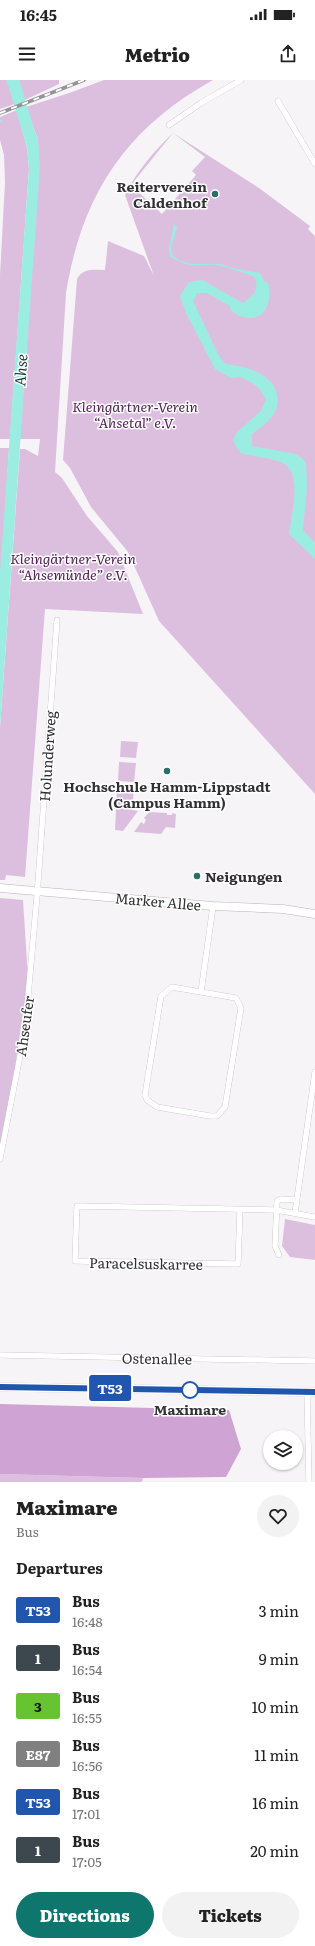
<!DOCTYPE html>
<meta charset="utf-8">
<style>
:root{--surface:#fff;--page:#f2f2f2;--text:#222;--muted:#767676;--accent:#0f766e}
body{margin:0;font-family:Literata,serif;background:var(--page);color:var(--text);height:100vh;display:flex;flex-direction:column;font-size:15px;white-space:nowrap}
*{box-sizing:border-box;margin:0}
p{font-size:13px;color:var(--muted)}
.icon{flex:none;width:22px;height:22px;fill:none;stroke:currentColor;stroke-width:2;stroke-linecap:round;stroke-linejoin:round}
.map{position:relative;height:1402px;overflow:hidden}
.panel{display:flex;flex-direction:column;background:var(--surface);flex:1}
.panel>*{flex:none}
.badge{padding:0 8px;border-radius:3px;font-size:14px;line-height:26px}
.tools{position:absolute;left:263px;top:1350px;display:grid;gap:8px}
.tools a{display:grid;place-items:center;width:40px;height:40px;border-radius:50%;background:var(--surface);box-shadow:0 1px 3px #0004;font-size:20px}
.map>.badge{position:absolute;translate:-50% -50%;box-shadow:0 0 0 2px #fff}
h2{padding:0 16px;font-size:15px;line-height:36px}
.round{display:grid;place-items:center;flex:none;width:42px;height:42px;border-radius:21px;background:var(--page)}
.headline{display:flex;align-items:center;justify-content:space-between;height:68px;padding:0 16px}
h1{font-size:19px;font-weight:800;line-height:30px}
.button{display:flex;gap:8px;margin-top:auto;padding:8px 16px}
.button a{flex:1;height:46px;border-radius:24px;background:var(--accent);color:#fff;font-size:16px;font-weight:800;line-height:46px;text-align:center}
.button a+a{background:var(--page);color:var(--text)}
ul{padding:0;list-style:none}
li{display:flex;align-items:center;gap:12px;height:48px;padding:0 16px}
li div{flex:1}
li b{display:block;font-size:15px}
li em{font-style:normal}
li .badge{min-width:44px;font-weight:700;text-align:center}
.status{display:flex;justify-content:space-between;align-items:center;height:28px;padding:0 20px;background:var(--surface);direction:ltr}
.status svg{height:11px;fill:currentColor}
header{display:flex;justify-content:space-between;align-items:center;height:52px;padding:0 16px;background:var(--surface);font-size:18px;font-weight:800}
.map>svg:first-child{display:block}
.green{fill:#dcbfdf;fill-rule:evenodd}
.forest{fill:#cfa4d4}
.water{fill:#9bede1}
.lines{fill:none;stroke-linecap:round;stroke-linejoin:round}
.stream{stroke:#9bede1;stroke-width:2}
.river{stroke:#9bede1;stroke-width:12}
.street-casing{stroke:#b8b4b8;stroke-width:6}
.secondary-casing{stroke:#b8b4b8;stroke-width:9}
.street{stroke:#fff;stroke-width:5.5}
.secondary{stroke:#fff;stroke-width:8}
.rail-casing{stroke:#959396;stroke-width:3.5}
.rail{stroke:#fff;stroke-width:2;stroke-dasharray:6;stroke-linecap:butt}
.line-casing{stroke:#fff;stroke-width:9}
.line{stroke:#2056ae;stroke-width:6}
.poi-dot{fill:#287067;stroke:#fff;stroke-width:1.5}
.stop-dot{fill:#fff;stroke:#2056ae;stroke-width:2}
.labels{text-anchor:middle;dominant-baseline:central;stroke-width:3;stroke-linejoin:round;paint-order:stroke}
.poi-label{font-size:14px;font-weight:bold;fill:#313032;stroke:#fff;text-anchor:end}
.park-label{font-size:14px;font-style:italic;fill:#53205a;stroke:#fff}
.street-label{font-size:14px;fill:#313032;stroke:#fff}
.stop-label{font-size:14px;font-weight:bold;fill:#313032;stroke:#fff}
.water-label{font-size:15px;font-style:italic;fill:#193f3b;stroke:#fff}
</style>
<div class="status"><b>16:45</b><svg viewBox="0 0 49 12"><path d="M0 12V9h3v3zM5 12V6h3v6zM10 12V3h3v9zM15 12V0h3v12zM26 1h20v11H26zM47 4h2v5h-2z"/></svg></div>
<header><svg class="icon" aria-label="menu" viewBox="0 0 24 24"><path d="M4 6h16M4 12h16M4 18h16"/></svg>Metrio<svg class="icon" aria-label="share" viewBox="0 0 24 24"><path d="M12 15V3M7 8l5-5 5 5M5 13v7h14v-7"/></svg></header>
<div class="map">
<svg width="315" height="1402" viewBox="0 0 315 1402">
<rect width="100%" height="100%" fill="#f7f4f8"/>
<path class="green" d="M 0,0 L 7,0 L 15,24 L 0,29 Z
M 17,0 L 59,0 L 59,4 L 25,20 Z
M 104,0 L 213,0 C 125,49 82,115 66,213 L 55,392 L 62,398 L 87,436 L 118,472 L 143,534 L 45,529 L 25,797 L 6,795 L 5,800 L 0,800 L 0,647 L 20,369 L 25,369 L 38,376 L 40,359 L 20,359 L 35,147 L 38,60 L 26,27 L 72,12 Z
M 17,30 L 27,68 L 29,89 L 10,359 L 0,359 L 0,195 L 5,102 L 4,75 L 0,60 L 0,37 Z
M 173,53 L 259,108 L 310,146 L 308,149 L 315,156 L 315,714 L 159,541 L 128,472 L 91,427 L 70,388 L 63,380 L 77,199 C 83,188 93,190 105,190 L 108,161 L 144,176 L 154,196 L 125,115 C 136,92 155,70 173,53 ZM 173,53 L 205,77 L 192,91 L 196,95 L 162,134 L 131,105 Z
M 0,368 L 9,368 L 0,513 Z
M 121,661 L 138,662 L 136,678 L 120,677 Z
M 119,682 L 136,683 L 134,702 L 118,701 Z
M 117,708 L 125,711 L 126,709 L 134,709 L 132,730 L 138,731 L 123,751 L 115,750 Z
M 149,732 L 167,733 L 167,735 L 172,735 L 172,733 L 176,734 L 175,748 L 166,747 L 161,754 L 134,752 L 141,742 L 144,744 L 146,740 L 144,738 Z
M 0,818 L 23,820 L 28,898 L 8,1037 L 0,1074 Z
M 285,1139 L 315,1145 L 315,1180 L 290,1177 L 282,1166 Z
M 0,1394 L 143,1398 L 142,1402 L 0,1402 Z"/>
<path class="forest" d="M 0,1324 L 229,1330 L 241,1369 L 226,1397 L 143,1398 L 0,1394 Z"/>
<path class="water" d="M 7,0 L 17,0 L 25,20 L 15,24 Z
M 26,27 L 38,60 L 40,86 L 0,647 L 0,492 L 29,89 L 27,68 L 17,30 Z
M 174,144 L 177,147 L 171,167 L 172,175 L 180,181 L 193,184 L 221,184 L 236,189 L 260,193 C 272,213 266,219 249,234 L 237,230 L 207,213 L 197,213 L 193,221 L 219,276 C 221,278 223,281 225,283 C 230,286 238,285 243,287 C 258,291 274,299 277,315 C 281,334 265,344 252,354 L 252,366 L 295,374 L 302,378 L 306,383 L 307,406 L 303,450 L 315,463 L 315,479 L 289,454 C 291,435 304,391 281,382 C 268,377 254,377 241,373 L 237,368 L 233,360 L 237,352 L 261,331 L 266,319 L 259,308 L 251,302 L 240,297 L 231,298 L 215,289 L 186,233 L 180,216 L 189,202 L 202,200 L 243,223 C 254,215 259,211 255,197 C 244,193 233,189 222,186 C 200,182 190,191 170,176 L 169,169 Z"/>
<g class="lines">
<path class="stream" d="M 0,41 L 1,41"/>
<path class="river" d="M 13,0 L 26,43
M 236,227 C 240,229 244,232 249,232 C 262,233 265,216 263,207"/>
<g class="street-casing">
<path id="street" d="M 278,21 L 315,84
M 169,45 L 201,23 L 241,0
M 201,912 L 172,907 L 161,916 L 145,1015 L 147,1020 L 157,1027 L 210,1036 L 217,1036 L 225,1027 L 241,928 L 236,918 L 201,912 L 213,826
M 0,1079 L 25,950 L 37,816 L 57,540
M 240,1130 L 238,1184 L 75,1181 L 77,1126 L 276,1130 L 315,1137
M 295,1133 L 315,992
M 279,1175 L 275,1166 L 277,1121 L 281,1119 L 297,1120
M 0,1275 L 315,1281
M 307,1312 L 309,1402"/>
</g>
<g class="secondary-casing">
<path id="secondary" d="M 0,808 L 213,826 L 283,829 L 315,834
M 0,1307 L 315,1312"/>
</g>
<use href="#street" class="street"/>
<use href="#secondary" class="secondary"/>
<g class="rail-casing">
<path id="rail" d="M 0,33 L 84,0"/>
</g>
<use href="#rail" class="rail"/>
</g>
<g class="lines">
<g class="line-casing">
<path id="line" d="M 0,1307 L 315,1312"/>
</g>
<use href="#line" class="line"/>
</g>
<g class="poi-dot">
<circle cx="215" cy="114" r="4"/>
<circle cx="167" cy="691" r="4"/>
<circle cx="197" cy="796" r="4"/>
</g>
<circle class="stop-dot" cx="190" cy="1310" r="8"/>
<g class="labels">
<g class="poi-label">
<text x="207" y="106">Reiterverein<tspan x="207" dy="16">Caldenhof</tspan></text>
<text x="167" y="706" text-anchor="middle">Hochschule Hamm-Lippstadt<tspan x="167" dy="16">(Campus Hamm)</tspan></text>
<text x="205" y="796" text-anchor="start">Neigungen</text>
</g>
<g class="park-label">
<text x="135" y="326">Kleingärtner-Verein<tspan x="135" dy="16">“Ahsetal” e.V.</tspan></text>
<text x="73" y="478">Kleingärtner-Verein<tspan x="73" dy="16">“Ahsemünde” e.V.</tspan></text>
</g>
<g class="street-label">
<text transform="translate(47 676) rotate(-86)">Holunderweg</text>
<text transform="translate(158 821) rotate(5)">Marker Allee</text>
<text transform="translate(24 946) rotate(-82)">Ahseufer</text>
<text transform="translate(146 1183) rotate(1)">Paracelsuskarree</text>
<text transform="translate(157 1278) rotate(1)">Ostenallee</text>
</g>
<g class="stop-label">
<text x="190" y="1329">Maximare</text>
</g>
<g class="water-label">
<text transform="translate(20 290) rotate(-86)">Ahse</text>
</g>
</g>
</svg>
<div class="tools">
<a><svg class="icon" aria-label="layers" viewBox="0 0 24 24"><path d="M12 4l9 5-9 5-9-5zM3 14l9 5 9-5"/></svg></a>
</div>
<b class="badge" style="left:110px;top:1308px;background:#2056ae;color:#fff">T53</b>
</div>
<section class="panel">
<div class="headline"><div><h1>Maximare</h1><p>Bus</p></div><a class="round"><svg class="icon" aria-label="heart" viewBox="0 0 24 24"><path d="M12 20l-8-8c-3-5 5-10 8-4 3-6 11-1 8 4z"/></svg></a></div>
<h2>Departures</h2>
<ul>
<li><span class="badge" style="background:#2056ae;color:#fff">T53</span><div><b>Bus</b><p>16:48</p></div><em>3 min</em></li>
<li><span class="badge" style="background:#3d484e;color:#fff">1</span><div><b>Bus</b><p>16:54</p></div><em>9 min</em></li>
<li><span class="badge" style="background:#66c430;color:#111">3</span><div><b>Bus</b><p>16:55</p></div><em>10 min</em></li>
<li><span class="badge" style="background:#808080;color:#fff">E87</span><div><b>Bus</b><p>16:56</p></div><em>11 min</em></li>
<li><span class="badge" style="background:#2056ae;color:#fff">T53</span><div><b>Bus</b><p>17:01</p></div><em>16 min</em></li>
<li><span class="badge" style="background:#3d484e;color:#fff">1</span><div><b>Bus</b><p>17:05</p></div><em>20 min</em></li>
</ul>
<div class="button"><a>Directions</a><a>Tickets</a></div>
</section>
